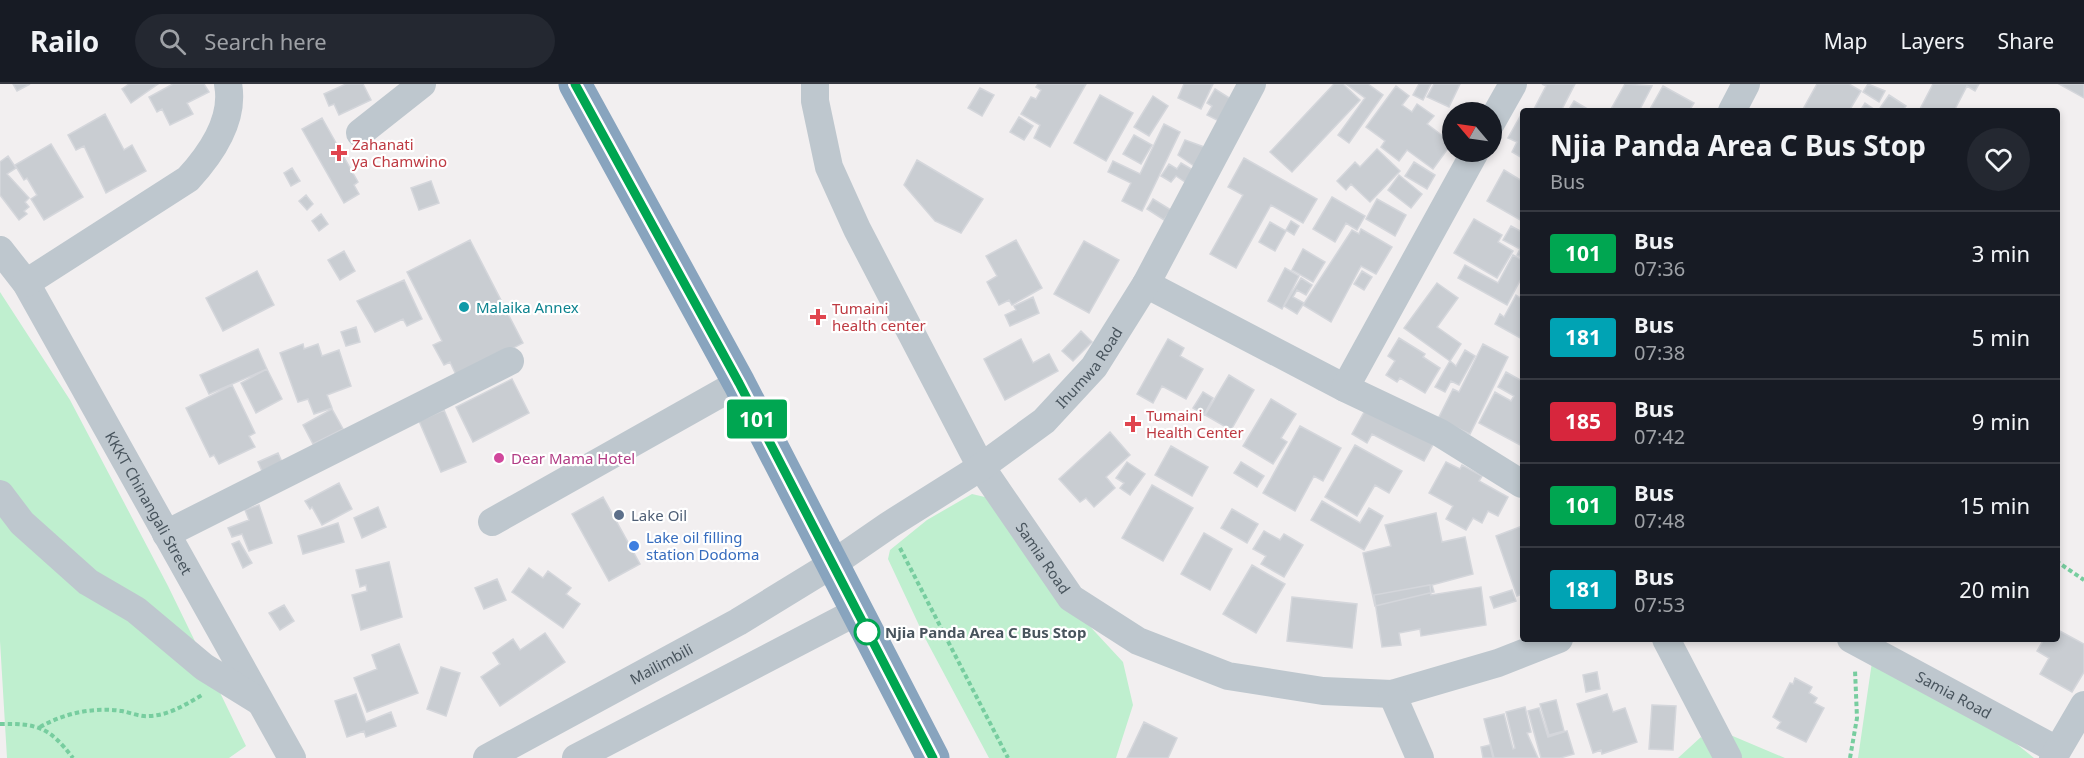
<!DOCTYPE html>
<style>
:root{--surface:#171b24;--page:#242831;--text:#f1f3f6;--muted:#9ea1a6;--line:#363941}
body{margin:0;font-family:"Noto Sans",sans-serif;background:var(--page);color:var(--text);height:100vh;display:flex;flex-direction:column;font-size:22px;white-space:nowrap}
*{box-sizing:border-box;margin:0}
p{font-size:20px;color:var(--muted)}
.icon{flex:none;width:33px;height:33px;fill:none;stroke:currentColor;stroke-width:2;stroke-linecap:round;stroke-linejoin:round}
.map{position:relative;flex:1;overflow:hidden}
.details{position:absolute;left:1520px;top:24px;width:540px;height:534px;display:flex;flex-direction:column;background:var(--surface);border-radius:6px;box-shadow:0 3px 9px #0003}
.details>*{flex:none}
.badge{padding:0 12px;border-radius:4px;font-size:21px;line-height:39px}
.needle{width:39px;rotate:299deg}
.controls{position:absolute;left:1442px;top:18px;display:grid;gap:12px}
.controls a{display:grid;place-items:center;width:60px;height:60px;border-radius:50%;background:var(--surface);box-shadow:0 3px 9px #0003;font-size:30px}
.map>.badge{position:absolute;translate:-50% -50%;box-shadow:0 0 0 3px #fff}
.round{display:grid;place-items:center;flex:none;width:63px;height:63px;border-radius:32px;background:var(--page)}
.summary{display:flex;align-items:center;justify-content:space-between;height:102px;padding:0 30px}
h1{font-size:28px;font-weight:700;line-height:45px}
ul{padding:0;list-style:none}
li{display:flex;align-items:center;gap:18px;height:84px;padding:0 30px;border-top:2px solid var(--line)}
li div{flex:1}
li b{display:block;font-size:22px}
li em{font-style:normal}
li .badge{min-width:66px;font-weight:700;text-align:center}
header{display:flex;align-items:center;gap:36px;box-sizing:border-box;height:84px;padding:0 30px;background:var(--surface);border-bottom:2px solid var(--line)}
header strong{font-size:28px}
nav{display:flex;gap:33px;margin-inline-start:auto;font-size:21px}
.search{width:420px;height:54px;background:var(--page);display:flex;align-items:center;gap:15px;box-sizing:border-box;padding:0 21px;border-radius:33px;color:var(--muted);font-size:22px}
.map>svg:first-child{display:block}
.green{fill:#bfefcf}
.building{fill:#c9cdd2;stroke:#d4d6db;stroke-width:1.5}
.lines{fill:none;stroke-linecap:round;stroke-linejoin:round}
.path{stroke:#77cd9f;stroke-width:4;stroke-dasharray:4.5 3;stroke-linecap:butt}
.minor{stroke:#bec7ce;stroke-width:28}
.highway{stroke:#88a4be;stroke-width:33}
.line-casing{stroke:#fff;stroke-width:14}
.line{stroke:#00a651;stroke-width:9}
.health-dot{fill:#e0444e;stroke:#fff;stroke-width:2}
.culture-dot{fill:#0f9aa8;stroke:#fff;stroke-width:2}
.hotel-dot{fill:#d1479c;stroke:#fff;stroke-width:2}
.service-dot{fill:#5c6f8a;stroke:#fff;stroke-width:2}
.shop-dot{fill:#3f7fe0;stroke:#fff;stroke-width:2}
.stop-dot{fill:#fff;stroke:#00a651;stroke-width:3}
.labels{text-anchor:middle;dominant-baseline:central;stroke-width:4.5;stroke-linejoin:round;paint-order:stroke}
.health-label{font-size:15px;fill:#be3a42;stroke:#fff;text-anchor:start}
.culture-label{font-size:15px;fill:#0d838f;stroke:#fff;text-anchor:start}
.street-label{font-size:15px;fill:#48545d;stroke:#fff}
.hotel-label{font-size:15px;fill:#b23c85;stroke:#fff;text-anchor:start}
.service-label{font-size:15px;fill:#4e5e75;stroke:#fff;text-anchor:start}
.shop-label{font-size:15px;fill:#366cbe;stroke:#fff;text-anchor:start}
.stop-label{font-size:15px;font-weight:bold;fill:#48545d;stroke:#fff;text-anchor:start}
</style>
<header>
<strong>Railo</strong>
<div class="search"><svg class="icon" aria-label="search" viewBox="0 0 24 24"><circle cx="10" cy="10" r="6"/><path d="M15 15l6 6"/></svg>Search here</div>
<nav><a>Map</a><a>Layers</a><a>Share</a></nav>
</header>
<div class="map">
<svg width="2084" height="674" viewBox="0 0 2084 674">
<rect width="100%" height="100%" fill="#f2eff0"/>
<path class="green" d="M 0,208 L 70,316 L 168,502 L 246,662 L 229,674 L 7,674 L 0,557 Z
M 972,410 L 989,414 L 1045,494 L 1123,578 L 1133,621 L 1116,674 L 989,674 L 925,554 L 888,475 L 890,466 L 927,436 Z
M 1872,578 L 1998,645 L 2034,674 L 1858,674 Z
M 1728,650 L 1785,674 L 1739,674 Z
M 1701,653 L 1718,674 L 1678,674 Z"/>
<path class="building" d="M 13,0 L 30,0 L 17,7 Z
M 129,0 L 158,0 L 131,19 L 122,5 Z
M 173,0 L 204,0 L 209,8 L 187,19 L 193,30 L 170,41 L 162,25 L 157,28 L 149,13 Z
M 346,0 L 363,0 L 371,16 L 339,31 L 334,20 L 329,22 L 324,10 Z
M 1038,0 L 1086,0 L 1050,63 L 1034,54 L 1040,41 L 1021,30 L 1031,13 L 1036,15 L 1041,6 L 1036,3 Z
M 1184,0 L 1213,0 L 1201,25 L 1178,14 Z
M 1334,0 L 1343,0 L 1360,16 L 1292,88 L 1270,68 Z
M 1346,0 L 1368,0 L 1383,11 L 1349,59 L 1338,51 L 1365,14 Z
M 1419,0 L 1431,0 L 1423,16 L 1413,11 Z
M 1434,0 L 1460,0 L 1449,23 L 1427,13 Z
M 1542,0 L 1575,0 L 1561,27 L 1533,27 L 1546,2 Z
M 1625,0 L 1652,2 L 1639,27 L 1610,27 Z
M 1817,0 L 1849,0 L 1861,7 L 1849,27 L 1802,27 Z
M 1868,0 L 1885,7 L 1879,18 L 1863,8 Z
M 1933,0 L 1979,0 L 1975,7 L 1967,2 L 1954,27 L 1919,27 Z
M 2059,0 L 2084,0 L 2084,14 Z
M 1396,2 L 1409,12 L 1402,21 L 1412,28 L 1417,20 L 1434,32 L 1427,40 L 1452,59 L 1433,85 L 1407,66 L 1399,77 L 1381,63 L 1385,57 L 1366,43 Z
M 1663,2 L 1694,19 L 1689,27 L 1649,27 Z
M 980,4 L 994,11 L 982,32 L 968,24 Z
M 1215,5 L 1231,15 L 1219,37 L 1207,31 L 1212,22 L 1207,19 Z
M 1100,11 L 1133,29 L 1106,77 L 1074,59 Z
M 1889,11 L 1906,22 L 1902,27 L 1878,27 Z
M 1153,12 L 1168,22 L 1149,52 L 1134,43 Z
M 1574,17 L 1591,27 L 1568,27 Z
M 1865,19 L 1875,26 L 1875,27 L 1860,27 Z
M 1522,29 L 1522,74 L 1512,68 L 1517,58 L 1508,54 Z
M 105,30 L 124,66 L 132,61 L 146,87 L 106,109 L 84,62 L 76,66 L 68,51 Z
M 1019,33 L 1033,42 L 1024,56 L 1010,48 Z
M 322,34 L 358,98 L 354,101 L 359,110 L 344,119 L 302,45 Z
M 1164,40 L 1180,48 L 1142,127 L 1122,117 L 1131,99 L 1108,88 L 1113,77 L 1140,90 Z
M 1134,51 L 1152,61 L 1141,80 L 1123,70 Z
M 1185,56 L 1207,64 L 1197,84 L 1178,71 Z
M 51,60 L 83,113 L 44,136 L 31,115 L 37,111 L 27,94 L 24,96 L 15,81 Z
M 1377,65 L 1400,87 L 1370,118 L 1351,100 L 1346,106 L 1337,97 L 1355,78 L 1360,83 Z
M 8,72 L 16,84 L 7,90 L 29,114 L 25,118 L 29,123 L 24,127 L 27,130 L 19,136 L 0,111 L 0,78 Z
M 1244,74 L 1317,115 L 1303,139 L 1271,121 L 1236,184 L 1210,170 L 1243,111 L 1228,103 Z
M 917,76 L 983,115 L 961,149 L 935,137 L 904,101 Z
M 1414,78 L 1435,91 L 1427,105 L 1405,92 Z
M 1181,79 L 1193,86 L 1185,98 L 1176,92 L 1171,98 L 1161,92 L 1169,80 L 1177,85 Z
M 292,84 L 300,97 L 291,102 L 284,89 Z
M 1504,86 L 1522,97 L 1522,137 L 1487,117 Z
M 1399,91 L 1422,110 L 1411,124 L 1388,106 Z
M 431,97 L 439,119 L 419,126 L 411,104 Z
M 306,111 L 313,120 L 307,126 L 299,117 Z
M 1332,113 L 1365,132 L 1357,146 L 1346,139 L 1335,158 L 1313,145 Z
M 1153,115 L 1171,126 L 1164,136 L 1147,125 Z
M 1377,115 L 1406,131 L 1395,152 L 1366,135 Z
M 321,130 L 328,140 L 319,147 L 312,137 Z
M 1474,135 L 1502,151 L 1498,158 L 1513,167 L 1497,194 L 1454,169 Z
M 1291,137 L 1299,142 L 1294,151 L 1286,146 Z
M 1270,138 L 1286,147 L 1275,167 L 1259,158 Z
M 1511,142 L 1522,148 L 1522,174 L 1517,171 L 1520,165 L 1503,156 Z
M 1361,145 L 1392,163 L 1376,190 L 1361,182 L 1331,238 L 1303,221 L 1352,146 L 1359,150 Z
M 470,156 L 523,259 L 457,293 L 450,278 L 444,281 L 433,261 L 442,257 L 407,188 Z
M 1016,156 L 1042,204 L 1012,221 L 1009,216 L 999,221 L 987,198 L 997,192 L 986,172 Z
M 1084,157 L 1119,176 L 1089,229 L 1054,210 Z
M 1303,165 L 1325,178 L 1313,198 L 1292,186 Z
M 344,167 L 355,187 L 340,196 L 328,176 Z
M 1513,171 L 1522,176 L 1522,193 L 1507,221 L 1458,194 L 1465,181 L 1498,199 Z
M 1285,184 L 1299,192 L 1282,225 L 1268,217 Z
M 257,187 L 274,221 L 223,247 L 206,214 Z
M 1362,187 L 1372,193 L 1364,206 L 1354,200 Z
M 1301,194 L 1312,201 L 1306,211 L 1297,206 L 1293,213 L 1304,219 L 1297,230 L 1284,222 Z
M 404,196 L 422,235 L 407,242 L 403,235 L 375,248 L 357,217 Z
M 1437,199 L 1458,214 L 1437,243 L 1461,260 L 1450,277 L 1404,244 Z
M 1516,211 L 1522,215 L 1522,255 L 1495,240 L 1500,230 L 1504,233 Z
M 1033,213 L 1039,229 L 1010,242 L 1005,231 L 1016,226 L 1014,222 Z
M 356,243 L 360,258 L 346,262 L 341,248 Z
M 1081,247 L 1092,258 L 1073,277 L 1062,267 Z
M 1399,254 L 1425,270 L 1423,273 L 1440,284 L 1425,309 L 1400,294 L 1397,298 L 1386,291 L 1395,277 L 1388,272 Z
M 1021,255 L 1033,279 L 1049,270 L 1058,287 L 1005,316 L 984,275 Z
M 1168,255 L 1184,264 L 1180,272 L 1203,285 L 1186,315 L 1162,302 L 1153,319 L 1137,310 Z
M 303,260 L 304,265 L 318,260 L 322,272 L 339,266 L 351,302 L 327,311 L 332,324 L 314,330 L 308,315 L 298,318 L 280,269 Z
M 1483,260 L 1508,273 L 1470,350 L 1438,335 L 1453,305 L 1459,308 Z
M 258,265 L 267,285 L 209,310 L 200,291 Z
M 1465,266 L 1475,272 L 1459,301 L 1451,297 L 1445,308 L 1435,303 L 1450,277 L 1456,282 Z
M 267,285 L 282,315 L 256,329 L 241,299 Z
M 1506,288 L 1522,297 L 1522,362 L 1479,339 L 1495,308 L 1511,317 L 1514,312 L 1498,303 Z
M 1229,291 L 1254,306 L 1231,346 L 1205,331 Z
M 512,295 L 529,329 L 473,358 L 456,323 Z
M 232,301 L 255,349 L 249,352 L 255,363 L 219,380 L 214,371 L 210,373 L 186,324 Z
M 1203,308 L 1213,314 L 1204,331 L 1193,324 Z
M 1271,315 L 1296,330 L 1281,354 L 1287,358 L 1273,380 L 1243,362 Z
M 1368,321 L 1435,357 L 1424,377 L 1372,350 L 1367,359 L 1352,350 Z
M 332,325 L 343,345 L 313,360 L 303,341 Z
M 444,326 L 466,378 L 441,388 L 419,337 Z
M 1300,342 L 1341,364 L 1323,397 L 1314,392 L 1295,427 L 1263,409 Z
M 1110,348 L 1130,371 L 1106,393 L 1115,404 L 1094,423 L 1086,414 L 1080,418 L 1059,395 Z
M 1355,361 L 1402,387 L 1389,409 L 1375,401 L 1357,432 L 1325,413 Z
M 1171,362 L 1208,383 L 1192,412 L 1155,391 Z
M 278,369 L 282,378 L 262,387 L 258,378 Z
M 1127,378 L 1145,390 L 1130,411 L 1120,404 L 1124,399 L 1116,394 Z
M 1241,378 L 1264,392 L 1257,403 L 1234,389 Z
M 1446,378 L 1460,385 L 1462,381 L 1482,392 L 1479,397 L 1508,413 L 1498,432 L 1488,427 L 1482,439 L 1473,434 L 1466,446 L 1446,435 L 1453,422 L 1429,409 Z
M 339,399 L 352,425 L 322,441 L 312,423 L 310,425 L 305,417 Z
M 1152,401 L 1193,424 L 1163,477 L 1122,454 Z
M 603,413 L 640,480 L 609,497 L 572,430 Z
M 1322,417 L 1360,439 L 1369,424 L 1383,432 L 1364,466 L 1311,436 Z
M 259,421 L 272,459 L 249,467 L 242,450 L 232,453 L 228,444 L 249,436 L 245,426 Z
M 378,423 L 386,443 L 362,454 L 354,434 Z
M 1232,425 L 1258,440 L 1247,459 L 1221,444 Z
M 1436,429 L 1442,458 L 1465,453 L 1473,490 L 1432,501 L 1434,508 L 1375,522 L 1363,469 L 1391,462 L 1385,441 Z
M 338,439 L 344,458 L 303,470 L 298,452 Z
M 1522,442 L 1522,510 L 1517,512 L 1496,452 Z
M 1264,447 L 1280,456 L 1284,450 L 1303,461 L 1284,493 L 1261,480 L 1266,472 L 1253,465 Z
M 1204,449 L 1232,465 L 1210,506 L 1181,490 Z
M 239,457 L 252,479 L 243,484 L 232,460 Z
M 389,478 L 402,533 L 361,546 L 352,511 L 367,507 L 366,501 L 360,503 L 356,486 Z
M 1252,481 L 1285,500 L 1256,549 L 1223,530 Z
M 529,484 L 543,494 L 548,487 L 571,504 L 566,510 L 580,520 L 563,544 L 512,508 Z
M 497,495 L 506,516 L 484,525 L 475,504 Z
M 1430,501 L 1431,511 L 1481,503 L 1486,541 L 1421,552 L 1420,545 L 1399,549 L 1401,561 L 1382,563 L 1374,511 Z
M 1512,506 L 1516,517 L 1494,524 L 1490,513 Z
M 1292,513 L 1357,520 L 1352,564 L 1287,557 Z
M 284,521 L 294,537 L 280,546 L 269,529 Z
M 2056,545 L 2084,560 L 2084,588 L 2072,608 L 2040,590 L 2049,574 L 2037,567 L 2044,555 L 2056,555 Z
M 545,549 L 565,578 L 500,622 L 481,593 L 500,580 L 493,569 L 513,555 L 520,566 Z
M 399,560 L 418,609 L 367,628 L 354,594 L 377,585 L 372,571 Z
M 441,583 L 460,589 L 446,632 L 427,625 Z
M 1597,588 L 1600,605 L 1586,608 L 1583,591 Z
M 1795,594 L 1812,603 L 1809,609 L 1817,614 L 1814,619 L 1824,624 L 1806,658 L 1777,644 L 1781,638 L 1773,633 L 1790,599 L 1793,600 Z
M 356,610 L 366,638 L 391,628 L 396,642 L 366,653 L 364,647 L 347,653 L 335,617 Z
M 1607,610 L 1613,628 L 1625,624 L 1637,658 L 1602,670 L 1601,666 L 1593,669 L 1577,620 Z
M 1556,616 L 1564,647 L 1549,651 L 1540,620 Z
M 1652,621 L 1676,622 L 1673,666 L 1649,665 Z
M 1525,623 L 1531,648 L 1527,649 L 1538,674 L 1494,674 L 1484,635 L 1504,630 L 1513,665 L 1515,664 L 1506,628 Z
M 1539,624 L 1548,653 L 1567,647 L 1574,670 L 1560,674 L 1541,674 L 1528,627 Z
M 1144,638 L 1177,654 L 1168,674 L 1127,674 Z
M 1490,661 L 1493,674 L 1483,674 L 1481,663 Z"/>
<g class="lines">
<path class="path" d="M 900,464 L 1008,674
M 2056,477 L 2084,496
M 0,640 C 38,639 50,644 73,674
M 40,643 C 65,629 93,623 122,627 C 131,629 141,633 150,632 C 169,631 185,621 202,611
M 1850,674 L 1857,634 L 1855,586"/>
<g class="minor">
<path id="s1" d="M 815,0 L 815,17 L 829,83 L 857,145 L 981,383 L 1071,514 L 1138,557 L 1228,592 L 1323,607 L 1392,610 L 1498,579 L 1559,555"/>
<path d="M 1732,27 L 1746,0"/>
<path d="M 1491,39 L 1513,0"/>
<path d="M 360,49 L 422,0"/>
<path id="s2" d="M 0,166 L 26,199 L 292,674"/>
<path d="M 26,199 L 188,95 C 211,70 235,36 228,0"/>
<path d="M 1146,200 L 1345,304 L 1440,349 L 1522,400"/>
<path d="M 1345,304 L 1475,68"/>
<path d="M 0,410 L 22,439 L 88,498 L 136,526 L 204,583 L 259,617"/>
<path d="M 492,438 L 739,299"/>
<path d="M 166,450 L 510,277"/>
<path d="M 1666,555 L 1728,674"/>
<path id="s3" d="M 1851,555 L 2057,666"/>
<path d="M 1392,610 L 1420,674"/>
<path id="s4" d="M 487,674 L 738,538 L 831,481 L 889,441 L 981,383 L 1044,337 L 1094,283 L 1146,200 L 1252,0"/>
<path d="M 576,674 L 856,528"/>
<path d="M 2053,674 L 2084,621"/>
</g>
<path class="highway" d="M 575,0 L 739,299 L 933,674"/>
</g>
<g class="lines">
<g class="line-casing">
<path id="line" d="M 575,0 L 739,299 L 933,674"/>
</g>
<use href="#line" class="line"/>
</g>
<g class="health-dot">
<path d="M336 60h6v6h6v6h-6v6h-6v-6h-6v-6h6z"/>
<path d="M815 224h6v6h6v6h-6v6h-6v-6h-6v-6h6z"/>
<path d="M1130 331h6v6h6v6h-6v6h-6v-6h-6v-6h6z"/>
</g>
<circle class="culture-dot" cx="464" cy="223" r="6"/>
<circle class="hotel-dot" cx="499" cy="374" r="6"/>
<circle class="service-dot" cx="619" cy="431" r="6"/>
<circle class="shop-dot" cx="634" cy="462" r="6"/>
<circle class="stop-dot" cx="867" cy="548" r="12"/>
<g class="labels">
<g class="health-label">
<text x="352" y="60">Zahanati<tspan x="352" dy="17">ya Chamwino</tspan></text>
<text x="832" y="224">Tumaini<tspan x="832" dy="17">health center</tspan></text>
<text x="1146" y="331">Tumaini<tspan x="1146" dy="17">Health Center</tspan></text>
</g>
<g class="culture-label">
<text x="476" y="223">Malaika Annex</text>
</g>
<g class="street-label">
<text stroke="none"><textPath href="#s4" startOffset="722">Ihumwa Road</textPath></text>
<text stroke="none"><textPath href="#s2" startOffset="294">KKKT Chinangali Street</textPath></text>
<text stroke="none"><textPath href="#s1" startOffset="531">Samia Road</textPath></text>
<text stroke="none"><textPath href="#s4" startOffset="198">Mailimbili</textPath></text>
<text stroke="none"><textPath href="#s3" startOffset="117">Samia Road</textPath></text>
</g>
<g class="hotel-label">
<text x="511" y="374">Dear Mama Hotel</text>
</g>
<g class="service-label">
<text x="631" y="431">Lake Oil</text>
</g>
<g class="shop-label">
<text x="646" y="453">Lake oil filling<tspan x="646" dy="17">station Dodoma</tspan></text>
</g>
<g class="stop-label">
<text x="885" y="548">Njia Panda Area C Bus Stop</text>
</g>
</g>
</svg>
<div class="controls">
<a><svg class="needle" viewBox="-14 -14 28 28"><path d="M0-13l5 13h-10z" fill="#e53935"/><path d="M0 13l5-13h-10z" fill="#9ea1a6"/></svg></a>
</div>
<b class="badge" style="left:757px;top:335px;background:#00a651;color:#fff">101</b>
<section class="details">
<div class="summary"><div><h1>Njia Panda Area C Bus Stop</h1><p>Bus</p></div><a class="round"><svg class="icon" aria-label="heart" viewBox="0 0 24 24"><path d="M12 20l-8-8c-3-5 5-10 8-4 3-6 11-1 8 4z"/></svg></a></div>
<ul>
<li><span class="badge" style="background:#00a651;color:#fff">101</span><div><b>Bus</b><p>07:36</p></div><em>3 min</em></li>
<li><span class="badge" style="background:#00a3b4;color:#fff">181</span><div><b>Bus</b><p>07:38</p></div><em>5 min</em></li>
<li><span class="badge" style="background:#d7263d;color:#fff">185</span><div><b>Bus</b><p>07:42</p></div><em>9 min</em></li>
<li><span class="badge" style="background:#00a651;color:#fff">101</span><div><b>Bus</b><p>07:48</p></div><em>15 min</em></li>
<li><span class="badge" style="background:#00a3b4;color:#fff">181</span><div><b>Bus</b><p>07:53</p></div><em>20 min</em></li>
</ul>
</section>
</div>
